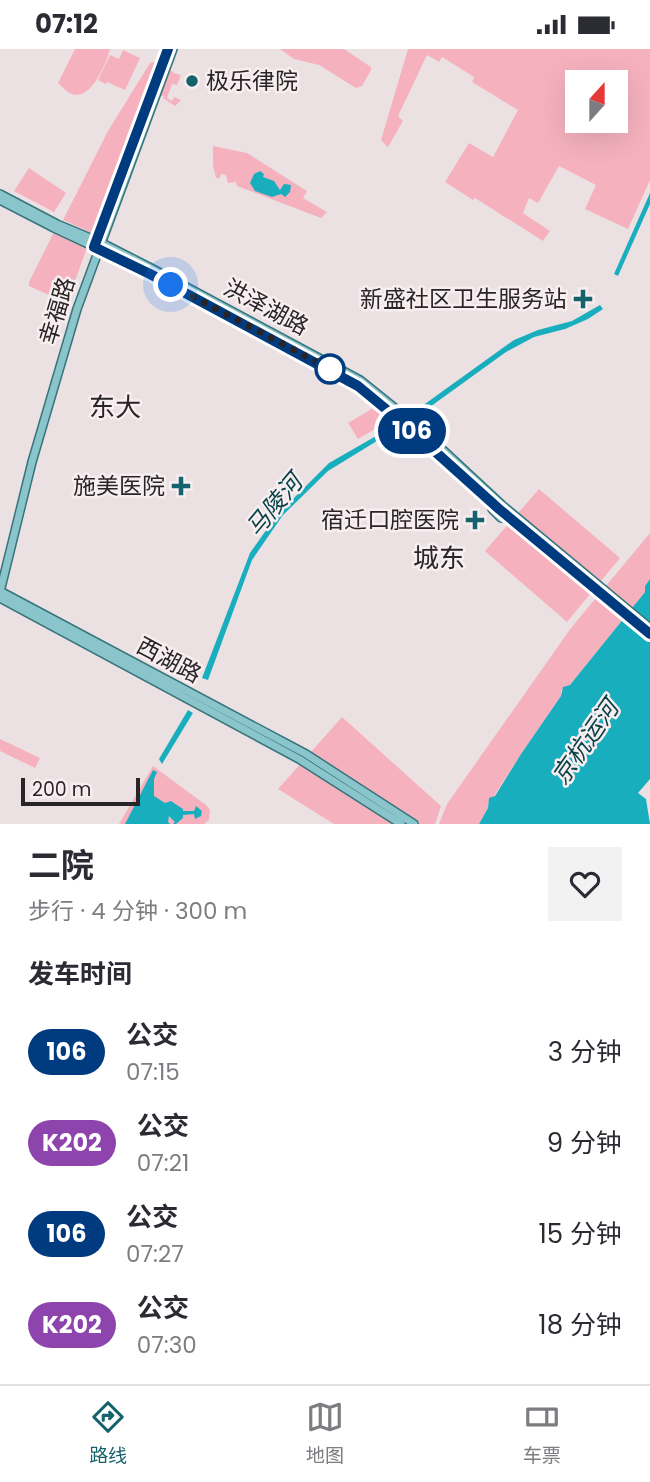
<!DOCTYPE html>
<html lang="zh">
<meta charset="utf-8">
<style>
:root{--surface:#fff;--page:#f2f2f3;--text:#2b2b33;--muted:#7c7c81;--line:#e1e1e2;--accent:#14626b}
body{margin:0;font-family:Poppins,"Noto Sans SC",sans-serif;background:var(--page);color:var(--text);height:100vh;display:flex;flex-direction:column;font-size:26px;white-space:nowrap}
*{box-sizing:border-box;margin:0}
p{font-size:23px;color:var(--muted)}
.icon{flex:none;width:38px;height:38px;fill:none;stroke:currentColor;stroke-width:2;stroke-linecap:round;stroke-linejoin:round}
.map{position:relative;height:775px;overflow:hidden}
.side{display:flex;flex-direction:column;background:var(--surface);flex:1}
.side>*{flex:none}
.badge{padding:0 14px;border-radius:23px;font-size:24px;line-height:46px}
.needle{width:46px;rotate:21deg}
.tools{position:absolute;left:565px;top:21px;display:grid;gap:14px}
.tools a{display:grid;place-items:center;width:63px;height:63px;border-radius:0px;background:var(--surface);box-shadow:0 7px 28px #0002;font-size:35px}
.scale{position:absolute;left:21px;bottom:18px;width:119px;box-sizing:border-box;padding-left:7px;border:4px solid #292526;border-top:0;font-size:19px;line-height:24px;white-space:nowrap;color:#292526;-webkit-text-stroke:5px #f8eef0;paint-order:stroke}
.you{position:absolute;width:35px;height:35px;margin:-18px;border:5px solid #fff;border-radius:50%;background:#1a73e8;box-shadow:0 0 0 10px #1a73e833}
.map>.badge{position:absolute;translate:-50% -50%;box-shadow:0 0 0 4px #fff}
h2{padding:0 28px;font-size:26px;line-height:63px}
.round{display:grid;place-items:center;flex:none;width:74px;height:74px;border-radius:0px;background:var(--page)}
.headline{display:flex;align-items:center;justify-content:space-between;height:119px;padding:0 28px}
h1{font-size:33px;font-weight:700;line-height:52px}
ul{padding:0;list-style:none}
li{display:flex;align-items:center;gap:21px;height:91px;padding:0 28px}
li div{flex:1}
li b{display:block;font-size:26px}
li em{font-style:normal}
li .badge{min-width:77px;font-weight:700;text-align:center}
.status{display:flex;justify-content:space-between;align-items:center;height:49px;padding:0 35px;background:var(--surface);direction:ltr}
.status svg{height:19px;fill:currentColor}
.tab-bar{display:flex;justify-content:space-around;align-items:center;height:98px;border-top:2px solid var(--line);background:var(--surface);font-size:19px;color:var(--muted)}
.tab-bar a{display:grid;justify-items:center;gap:4px}
.tab-bar .active{color:var(--accent)}
.map>svg:first-child{display:block}
.green{fill:#f5b2be;fill-rule:evenodd}
.water{fill:#19aebe}
.lines{fill:none;stroke-linecap:round;stroke-linejoin:round}
.major-casing{stroke:#36747c;stroke-width:10}
.major{stroke:#8bc5cc;stroke-width:7}
.line-casing{stroke:#fff;stroke-width:16}
.line{stroke:#003b80;stroke-width:10}
.walk{stroke:#292526;stroke-width:7;stroke-dasharray:0 12.6}
.poi-dot{fill:#14626b;stroke:#f8eef0;stroke-width:2.5}
.stop-dot{fill:#fff;stroke:#003b80;stroke-width:3.5}
.labels{text-anchor:middle;dominant-baseline:central;stroke-width:5;stroke-linejoin:round;paint-order:stroke}
.poi-label{font-size:23px;fill:#292526;stroke:#f8eef0;text-anchor:end}
.street-label{font-size:23px;fill:#292526;stroke:#f8eef0}
.water-label{font-size:24px;font-style:italic;fill:#054349;stroke:#f8eef0}
.quarter-label{font-size:26px;fill:#292526;stroke:#f8eef0}
</style>
<div class="status"><b>07:12</b><svg viewBox="0 0 49 12"><path d="M0 12V9h3v3zM5 12V6h3v6zM10 12V3h3v9zM15 12V0h3v12zM26 1h20v11H26zM47 4h2v5h-2z"/></svg></div>
<div class="map">
<svg width="650" height="775" viewBox="0 0 650 775">
<rect width="100%" height="100%" fill="#ebe1e3"/>
<path class="green" d="M 75,0 L 110,0 C 106,15 91,52 72,45 C 66,43 63,38 58,34 Z
M 280,0 L 344,0 L 371,18 L 371,21 L 362,37 L 356,39 L 319,16 L 294,10 Z
M 408,0 L 650,0 L 650,131 L 628,180 L 585,160 L 596,136 L 559,117 L 538,154 L 529,149 L 523,164 L 550,182 L 543,192 L 475,149 L 473,151 L 445,133 L 469,94 L 493,108 L 518,61 L 472,33 L 474,28 L 442,8 L 439,13 L 427,6 L 398,67 L 403,72 L 388,98 L 381,91 ZM 578,33 L 616,33 L 616,72 L 578,72 Z
M 123,1 L 140,9 L 125,41 L 107,33 L 106,35 L 98,31 L 110,6 L 119,10 Z
M 154,13 L 156,17 L 94,185 L 63,171 L 108,82 L 150,14 Z
M 169,21 L 174,23 L 172,26 L 174,24 L 181,26 L 177,36 L 172,35 L 167,49 L 172,52 L 174,48 L 181,51 L 175,57 L 163,49 L 164,47 L 159,47 Z
M 213,97 L 247,104 L 307,142 L 303,149 L 327,163 L 321,169 L 237,137 L 236,133 L 228,134 L 226,126 L 221,125 L 220,129 L 216,129 L 213,117 Z
M 29,119 L 66,144 L 54,163 L 14,142 Z
M 54,183 L 88,196 L 67,254 L 29,237 L 29,233 Z
M 375,358 L 390,371 L 358,390 L 348,374 Z
M 539,440 L 620,509 L 567,573 L 485,502 Z
M 650,484 L 650,530 L 645,537 L 645,543 L 570,636 L 561,642 L 561,647 L 521,705 L 494,747 L 488,754 L 488,759 L 479,775 L 439,775 L 447,755 L 571,579 Z
M 342,668 L 441,757 L 435,775 L 334,775 L 278,740 Z
M 0,690 L 40,709 L 35,719 L 0,702 Z
M 153,717 L 206,756 L 210,761 L 209,771 L 204,775 L 119,775 Z"/>
<path class="water" d="M 260,122 L 264,125 L 263,128 L 274,132 L 280,141 L 284,135 L 291,136 L 290,143 L 285,148 L 281,145 L 272,148 L 255,142 L 250,134 L 254,125 Z
M 650,144 L 650,155 L 618,227 L 614,225 Z
M 600,256 L 603,260 L 588,270 L 565,280 L 534,288 L 506,303 L 416,368 L 328,422 L 283,466 L 252,511 L 208,631 L 202,629 L 250,504 L 277,466 L 329,414 L 397,375 L 514,291 L 538,281 L 572,272 Z
M 650,530 L 650,730 L 638,744 L 646,750 L 650,775 L 479,775 L 488,759 L 489,749 L 495,747 L 521,705 L 561,647 L 563,638 L 570,636 L 645,543 L 645,537 Z
M 188,661 L 193,664 L 162,715 L 159,710 Z
M 153,721 L 157,723 L 154,730 L 154,747 L 165,754 L 171,752 L 183,760 L 183,762 L 194,762 L 196,757 L 202,762 L 201,767 L 195,770 L 194,765 L 183,766 L 183,769 L 176,775 L 173,775 L 175,773 L 169,767 L 168,773 L 170,775 L 125,775 Z"/>
<g class="lines">
<g class="major-casing">
<path id="major" d="M 0,145 L 57,175 L 100,193 L 153,220 L 360,331 L 416,376 L 502,456 L 650,579
M 0,151 L 54,179 L 150,224 L 346,329 L 410,380 L 499,460 L 585,531
M 106,162 L 168,0
M 492,460 L 501,469
M 0,542 L 306,705 L 414,775
M 0,543 L 32,413 L 77,260 L 173,0
M 0,549 L 299,710 L 401,775"/>
</g>
<use href="#major" class="major"/>
</g>
<g class="lines">
<g class="line-casing">
<path id="line" d="M 168,0 L 94,198 L 150,225 L 358,337 L 410,380 L 499,460 L 650,585"/>
</g>
<use href="#line" class="line"/>
<path class="walk" d="M 171,236 L 330,320"/>
</g>
<g class="poi-dot">
<circle cx="192" cy="32" r="7"/>
<path d="M579.5 239.5h7v7h7v7h-7v7h-7v-7h-7v-7h7z"/>
<path d="M177.5 426.5h7v7h7v7h-7v7h-7v-7h-7v-7h7z"/>
<path d="M471.5 460.5h7v7h7v7h-7v7h-7v-7h-7v-7h7z"/>
</g>
<circle class="stop-dot" cx="330" cy="320" r="14"/>
<g class="labels">
<g class="poi-label">
<text x="206" y="32" text-anchor="start">极乐律院</text>
<text x="567" y="250">新盛社区卫生服务站</text>
<text x="165" y="437">施美医院</text>
<text x="459" y="471">宿迁口腔医院</text>
</g>
<g class="street-label">
<text transform="translate(266 258) rotate(28)">洪泽湖路</text>
<text transform="translate(57 262) rotate(-73)">幸福路</text>
<text transform="translate(169 611) rotate(28)">西湖路</text>
</g>
<g class="water-label">
<text transform="translate(274 456) rotate(-50)">马陵河</text>
<text transform="translate(585 693) rotate(-55)">京杭运河</text>
</g>
<g class="quarter-label">
<text x="115" y="358">东大</text>
<text x="439" y="509">城东</text>
</g>
</g>
</svg>
<div class="tools">
<a><svg class="needle" viewBox="-14 -14 28 28"><path d="M0-13l5 13h-10z" fill="#e53935"/><path d="M0 13l5-13h-10z" fill="#7c7c81"/></svg></a>
</div>
<div class="scale">200 m</div>
<div class="you" style="left:171px;top:236px"></div>
<b class="badge" style="left:412px;top:382px;background:#003b80;color:#fff">106</b>
</div>
<section class="side">
<div class="headline"><div><h1>二院</h1><p>步行 · 4 分钟 · 300 m</p></div><a class="round"><svg class="icon" aria-label="heart" viewBox="0 0 24 24"><path d="M12 20l-8-8c-3-5 5-10 8-4 3-6 11-1 8 4z"/></svg></a></div>
<h2>发车时间</h2>
<ul>
<li><span class="badge" style="background:#003b80;color:#fff">106</span><div><b>公交</b><p>07:15</p></div><em>3 分钟</em></li>
<li><span class="badge" style="background:#8e44ad;color:#fff">K202</span><div><b>公交</b><p>07:21</p></div><em>9 分钟</em></li>
<li><span class="badge" style="background:#003b80;color:#fff">106</span><div><b>公交</b><p>07:27</p></div><em>15 分钟</em></li>
<li><span class="badge" style="background:#8e44ad;color:#fff">K202</span><div><b>公交</b><p>07:30</p></div><em>18 分钟</em></li>
</ul>
</section>
<nav class="tab-bar">
<a class="active"><svg class="icon" aria-label="directions" viewBox="0 0 24 24"><path d="M12 3l9 9-9 9-9-9zM9 14v-3h6M13 9l2 2-2 2"/></svg>路线</a>
<a><svg class="icon" aria-label="map" viewBox="0 0 24 24"><path d="M3 6l6-2 6 2 6-2v14l-6 2-6-2-6 2zM9 4v14M15 6v14"/></svg>地图</a>
<a><svg class="icon" aria-label="tickets" viewBox="0 0 24 24"><path d="M3 7h18v10H3zM15 7v10"/></svg>车票</a>
</nav>
